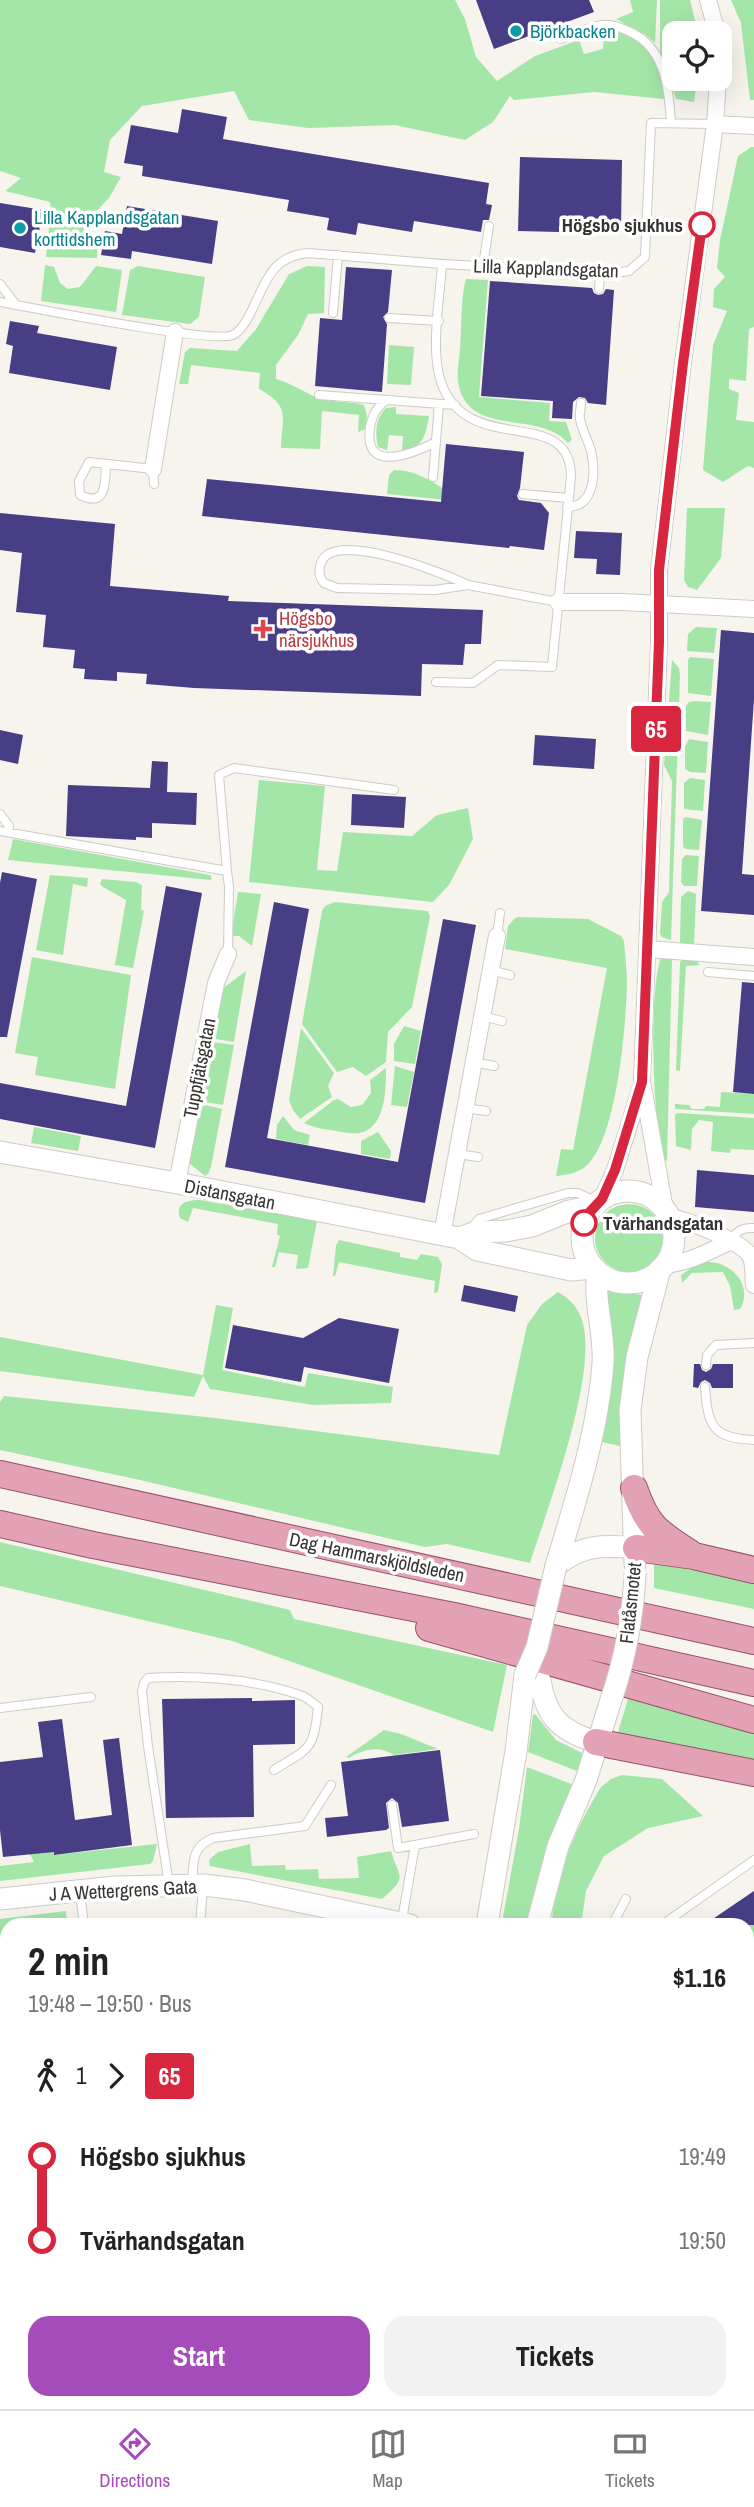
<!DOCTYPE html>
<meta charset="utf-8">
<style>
:root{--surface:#fff;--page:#f2f2f2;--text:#222;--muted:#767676;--line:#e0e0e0;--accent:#a44dba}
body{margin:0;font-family:"Archivo Narrow",sans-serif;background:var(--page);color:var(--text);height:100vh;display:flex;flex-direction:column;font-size:26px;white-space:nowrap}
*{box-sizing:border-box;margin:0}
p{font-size:23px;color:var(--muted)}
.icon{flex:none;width:38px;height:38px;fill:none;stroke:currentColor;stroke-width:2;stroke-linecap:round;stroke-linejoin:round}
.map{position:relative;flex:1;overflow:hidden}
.panel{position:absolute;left:0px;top:1918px;width:754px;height:492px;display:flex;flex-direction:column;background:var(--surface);border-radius:21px 21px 0 0;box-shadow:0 7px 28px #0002}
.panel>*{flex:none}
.badge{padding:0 14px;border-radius:5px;font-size:24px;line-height:46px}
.tools{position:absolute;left:662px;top:21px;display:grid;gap:14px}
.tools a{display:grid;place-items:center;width:70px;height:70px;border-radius:14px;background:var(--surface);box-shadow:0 7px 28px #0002;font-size:35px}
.map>.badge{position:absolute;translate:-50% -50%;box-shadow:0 0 0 4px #fff}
.legs{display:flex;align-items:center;gap:10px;height:77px;padding:0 28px;font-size:23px}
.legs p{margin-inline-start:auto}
.overview{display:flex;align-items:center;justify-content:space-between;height:119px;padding:0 28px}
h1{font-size:38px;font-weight:700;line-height:52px}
.cta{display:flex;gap:14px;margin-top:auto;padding:14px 28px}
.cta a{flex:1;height:80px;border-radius:21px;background:var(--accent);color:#fff;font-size:28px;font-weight:700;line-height:80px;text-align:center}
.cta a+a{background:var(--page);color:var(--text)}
ul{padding:0 28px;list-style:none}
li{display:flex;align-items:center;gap:24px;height:84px;font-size:26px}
li i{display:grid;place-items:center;width:10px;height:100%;margin:0 9px;background:currentColor}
li i::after{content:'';width:18px;height:18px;margin:-9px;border:5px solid;border-radius:50%;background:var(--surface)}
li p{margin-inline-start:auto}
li:first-child i{background:linear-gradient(#0000 50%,currentColor 0)}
li:last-child i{background:linear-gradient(currentColor 50%,#0000 0)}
.menu{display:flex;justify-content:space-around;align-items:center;height:98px;border-top:2px solid var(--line);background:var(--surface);font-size:19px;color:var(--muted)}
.menu a{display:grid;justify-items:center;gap:4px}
.menu .on{color:var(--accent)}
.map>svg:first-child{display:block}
.green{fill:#a4e6a8}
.building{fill:#473e85}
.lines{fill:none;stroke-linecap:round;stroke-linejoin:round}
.service-casing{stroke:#cdcbc5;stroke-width:10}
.minor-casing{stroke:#cdcbc5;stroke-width:18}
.tertiary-casing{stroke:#cdcbc5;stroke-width:23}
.primary-casing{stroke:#985267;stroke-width:28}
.service{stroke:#fff;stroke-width:8}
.minor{stroke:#fff;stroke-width:16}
.tertiary{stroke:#fff;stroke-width:21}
.primary{stroke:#e2a1b5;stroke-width:26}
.tertiary-bridge-casing{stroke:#cdcbc5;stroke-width:23;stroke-linecap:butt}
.tertiary-bridge{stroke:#fff;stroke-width:21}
.line-1-casing{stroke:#fff;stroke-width:16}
.line-1{stroke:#d7263d;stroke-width:10}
.culture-dot{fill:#0f9aa8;stroke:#fff;stroke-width:2.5}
.stop-1-dot{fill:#fff;stroke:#d7263d;stroke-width:3.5}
.health-dot{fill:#e0444e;stroke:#fff;stroke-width:2.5}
.labels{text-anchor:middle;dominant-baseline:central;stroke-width:7;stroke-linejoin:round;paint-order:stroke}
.culture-label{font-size:19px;fill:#0d838f;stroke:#fff;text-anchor:start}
.stop-label{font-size:19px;font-weight:bold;fill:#353432;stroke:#fff;text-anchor:end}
.street-label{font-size:19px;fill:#353432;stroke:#fff}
.health-label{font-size:19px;fill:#be3a42;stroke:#fff;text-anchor:start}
</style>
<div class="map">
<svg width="754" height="2409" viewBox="0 0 754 2409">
<rect width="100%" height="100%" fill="#f6f4ed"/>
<path class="green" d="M 0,0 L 455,0 L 465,19 L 476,57 L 497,81 L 535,56 L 579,40 L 584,54 L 603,49 L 604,33 C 642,26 664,66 664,99 L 594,92 L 514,100 L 510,96 L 493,122 L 465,140 L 395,125 L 308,128 L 249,120 L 234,91 L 142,106 L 110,140 L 104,172 L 121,177 L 109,198 L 93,215 L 90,239 L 98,241 L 97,258 L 46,257 L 51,210 L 50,202 L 5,191 L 21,178 L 0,171 Z
M 630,0 L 657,0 L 655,43 L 646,35 L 616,19 L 633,12 Z
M 660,0 L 690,0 L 698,33 L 674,33 L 674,79 L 697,79 L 694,102 L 676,99 L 660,52 Z
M 731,0 L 754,0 L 754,100 L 750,100 L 741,23 Z
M 751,147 L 754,147 L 754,327 L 749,329 L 746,381 L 729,379 L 729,389 L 739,393 L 736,420 L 754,422 L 754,468 L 748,466 L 723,482 L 703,470 L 713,345 L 727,311 L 713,307 L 714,289 L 725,277 L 717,268 L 720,240 L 738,156 Z
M 45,265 L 54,267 L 60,283 L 68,289 L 80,287 L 96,266 L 122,270 L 116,312 L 41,301 Z
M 138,266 L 205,277 L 199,317 L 190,324 L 122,315 L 130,270 Z
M 307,266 L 325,267 L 324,313 L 308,314 L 298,335 L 276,365 L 276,379 C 291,383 304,392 318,398 C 332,403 350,401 364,405 L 367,416 L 365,429 L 358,432 L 359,415 L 322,411 L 320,449 L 281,448 C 282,415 291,407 259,389 L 260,373 L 191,365 L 188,384 L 179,384 L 185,352 L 190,348 L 237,351 L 256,329 L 289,274 Z
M 466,279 L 488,280 L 479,397 L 550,403 L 549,421 L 566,422 L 572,440 L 568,443 C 540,410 471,437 459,387 C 456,375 459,361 460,349 C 462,327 460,300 466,279 Z
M 389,345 L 414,347 L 411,385 L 387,384 Z
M 396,407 L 396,414 L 429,416 C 426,434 423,449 402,451 L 403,436 L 389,435 L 387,450 L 378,447 C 375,433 375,419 386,408 Z
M 394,470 C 415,470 430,480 447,491 L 447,500 L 387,494 L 389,475 Z
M 687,508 L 725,508 L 721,558 L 697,590 L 688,587 L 684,580 Z
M 696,627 L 717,628 L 714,653 L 687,651 L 688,634 Z
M 690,657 L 714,659 L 711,696 L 688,693 L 688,660 Z
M 672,660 L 679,668 L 680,676 L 671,940 L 662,937 L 660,934 L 662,902 L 669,892 L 672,781 L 664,765 Z
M 695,701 L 711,702 L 708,735 L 686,731 L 686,706 L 689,702 Z
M 689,739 L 708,742 L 706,773 L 690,772 L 685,769 L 685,746 Z
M 690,778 L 705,780 L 703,811 L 684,809 L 684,783 Z
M 259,780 L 325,786 L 317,870 L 337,871 L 343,832 L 412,836 L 437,815 L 468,808 L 473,839 L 449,885 L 433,902 L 249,882 Z
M 686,817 L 702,820 L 699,850 L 686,849 L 683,847 L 683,819 Z
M 13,839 L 210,875 L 212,878 L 211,880 L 8,860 Z
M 686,855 L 699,856 L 697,886 L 684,886 L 681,882 L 682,859 Z
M 50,875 L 88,878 L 87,887 L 73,884 L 63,955 L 36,950 Z
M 102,879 L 136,882 L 142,885 L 141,910 L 144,911 L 133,968 L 115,965 L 126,900 L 103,887 L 100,884 Z
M 688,891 L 696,894 L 694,945 L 684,945 L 680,942 L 681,897 Z
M 238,892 L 261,894 L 252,946 L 239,936 L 231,936 Z
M 335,902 L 428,911 L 430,917 L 412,1007 L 388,1032 L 386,1062 L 366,1076 L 353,1067 L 337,1072 L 302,1024 L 322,911 L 325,906 Z
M 519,917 L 588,919 L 621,936 L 624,941 C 625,955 627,970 627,984 C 626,1026 617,1131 590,1162 C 582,1172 569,1175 556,1176 L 561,1149 L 573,1150 L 607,968 L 505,949 L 508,926 L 515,918 Z
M 32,957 L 131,975 L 115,1089 L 35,1075 L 38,1057 L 15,1053 Z
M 661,958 L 672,959 L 667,1162 C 651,1137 649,986 661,958 Z
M 683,958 L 695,959 L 700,965 L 686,966 L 680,1071 L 676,1070 L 680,963 Z
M 246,971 L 234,1042 L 216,1039 L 212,1035 L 222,989 Z
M 404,1026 L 421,1031 L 415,1064 L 394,1061 L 394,1044 Z
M 301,1028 L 334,1073 L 328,1086 L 332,1097 L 300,1119 L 293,1110 L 289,1100 Z
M 212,1042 L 234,1045 L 223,1105 L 200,1101 Z
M 395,1066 L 414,1072 L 407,1107 L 391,1105 Z
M 386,1068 C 386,1088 386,1124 363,1132 C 355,1135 344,1132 336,1131 C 325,1129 314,1128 304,1123 L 334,1100 L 338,1099 L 351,1107 L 362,1105 L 371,1093 L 370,1080 Z
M 721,1092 L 754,1094 L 754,1114 L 675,1109 L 675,1104 L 689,1105 L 692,1109 L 704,1109 L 706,1106 L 720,1107 Z
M 200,1104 L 222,1109 L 211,1167 L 208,1174 L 205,1176 L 189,1163 Z
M 679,1113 L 754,1118 L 754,1150 L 731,1149 L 730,1153 L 711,1151 L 713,1122 L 699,1120 L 692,1129 L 691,1150 L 676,1146 L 675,1114 Z
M 283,1116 L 294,1130 L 310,1135 L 308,1145 L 276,1139 L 277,1125 Z
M 34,1127 L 81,1136 L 78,1151 L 31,1143 Z
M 378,1132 L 391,1151 L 390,1159 L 361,1154 L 361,1141 Z
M 200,1200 L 317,1221 L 308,1268 L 296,1269 L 298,1255 L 279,1252 L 275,1267 L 272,1267 L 280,1236 L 277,1234 L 278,1224 L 193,1208 L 188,1222 L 180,1218 C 175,1203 187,1200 200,1200 Z
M595 1238a34 34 0 1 1 68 0a34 34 0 1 1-68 0Z
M 339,1240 L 400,1253 L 400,1257 L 417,1260 L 421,1254 L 438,1257 L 442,1264 L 438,1292 L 434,1293 L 435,1281 L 339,1262 L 335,1276 L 333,1276 L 336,1245 Z
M 707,1262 C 731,1261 754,1286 740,1309 L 734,1310 L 730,1286 L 723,1272 L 692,1273 L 682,1283 L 681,1275 L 693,1267 Z
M 607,1291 L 643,1295 L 624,1447 L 602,1442 L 612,1378 Z
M 558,1292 C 568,1298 575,1304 580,1315 C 603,1364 547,1509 530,1563 L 447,1544 L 425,1547 L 140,1480 L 0,1450 L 0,1402 L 4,1396 L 215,1418 L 499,1455 L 527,1325 L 542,1304 Z
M 216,1305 L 233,1308 L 222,1370 L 305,1387 L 308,1373 L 393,1387 L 391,1403 L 313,1405 L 210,1389 L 203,1376 L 194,1397 L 0,1371 L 0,1337 L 203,1375 Z
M 0,1542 L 290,1610 L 294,1619 L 507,1665 L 493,1732 L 232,1641 L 0,1586 Z
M 654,1560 L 754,1583 L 754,1609 L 654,1588 Z
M 628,1699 L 754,1733 L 754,1760 L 617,1735 Z
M 535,1714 L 556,1740 L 582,1753 L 584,1756 L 577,1771 L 528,1752 L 533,1715 Z
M 384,1730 L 401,1734 L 438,1749 L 394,1755 C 380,1745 362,1749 349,1758 L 346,1757 Z
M 527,1767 L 574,1785 L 545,1853 L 526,1922 L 522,1925 L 508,1925 L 503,1917 L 519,1829 Z
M 622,1775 L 662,1779 L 703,1816 L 648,1828 L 604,1856 L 586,1891 L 581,1925 L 552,1925 C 553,1880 577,1825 601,1787 L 611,1779 Z
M 45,1782 L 54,1855 L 157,1844 L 153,1861 L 150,1864 L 0,1881 L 0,1866 L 34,1862 L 30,1854 Z
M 250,1844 L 252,1866 L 285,1865 L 286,1870 L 318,1869 L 319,1879 L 359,1878 L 357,1857 L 391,1851 C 399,1879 409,1876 382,1899 L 210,1866 L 209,1860 L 218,1852 Z
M 754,1891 L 754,2409 L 0,2409 L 0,2330 L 7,2322 L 7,2403 L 747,2403 L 747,1925 L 704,1925 Z
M 66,1911 L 67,1925 L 7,1925 L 7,2196 L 0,2139 L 0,1919 Z"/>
<path class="building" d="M 476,0 L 589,0 L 594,12 L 494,49 Z
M 182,109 L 227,117 L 223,139 L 489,183 L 486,204 L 492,205 L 489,220 L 483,220 L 481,232 L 414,221 L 412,232 L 358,223 L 356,235 L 327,230 L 329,218 L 287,211 L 289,200 L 142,176 L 143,166 L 124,163 L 131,125 L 178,133 Z
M 520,157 L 622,160 L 621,227 L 559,226 L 559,232 L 518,231 Z
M 0,203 L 43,210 L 35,253 L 0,247 Z
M 127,206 L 218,221 L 212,264 L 132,251 L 131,259 L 101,255 L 105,231 L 122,234 Z
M 346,267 L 392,270 L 388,312 L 383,317 L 387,324 L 382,392 L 315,386 L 320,318 L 342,320 Z
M 490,281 L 592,288 L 594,293 L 598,295 L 603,294 L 606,289 L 614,290 L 606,405 L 588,403 L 585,398 L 579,397 L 573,402 L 572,419 L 552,418 L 553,401 L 481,396 Z
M 10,321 L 39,326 L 37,333 L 117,347 L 110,390 L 9,373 L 13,346 L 6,344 Z
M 446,444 L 524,452 L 520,488 L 517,496 L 519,500 L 541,503 L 549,513 L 544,550 L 510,546 L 509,548 L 202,516 L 207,479 L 441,502 Z
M 0,513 L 115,524 L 110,586 L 229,596 L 228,601 L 483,610 L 481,644 L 465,644 L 463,665 L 422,664 L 421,696 L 194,688 L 146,684 L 147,674 L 117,672 L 117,681 L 84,679 L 85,669 L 73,668 L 75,650 L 43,647 L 46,615 L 16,612 L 22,553 L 0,550 Z
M 576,531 L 622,533 L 620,575 L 596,574 L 597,559 L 574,558 Z
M 721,630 L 754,633 L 754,699 L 742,874 L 754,875 L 754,915 L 701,911 Z
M 0,730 L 23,735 L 18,764 L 0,760 Z
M 535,735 L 596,739 L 594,769 L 533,765 Z
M 152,761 L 168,762 L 167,792 L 197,793 L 196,825 L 152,823 L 152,838 L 136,837 L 136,840 L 66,836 L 68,785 L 150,788 Z
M 352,794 L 406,797 L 404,828 L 351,825 Z
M 2,872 L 37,879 L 7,1037 L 0,1037 L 0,883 Z
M 166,886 L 202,893 L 155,1148 L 0,1119 L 0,1083 L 126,1106 Z
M 274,902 L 309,909 L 267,1138 L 398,1162 L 443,919 L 476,925 L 425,1203 L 225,1167 Z
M 742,982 L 754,983 L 754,1094 L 733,1092 Z
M 697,1170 L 754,1175 L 754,1212 L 695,1207 Z
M 464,1285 L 518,1296 L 515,1312 L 461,1301 Z
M 339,1318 L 399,1329 L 389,1383 L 304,1367 L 301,1382 L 225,1368 L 233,1325 L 303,1338 Z
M 694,1364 L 700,1364 L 702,1370 L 706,1372 L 711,1369 L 713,1364 L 733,1364 L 733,1388 L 712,1388 L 710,1383 L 705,1380 L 701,1382 L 698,1388 L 693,1387 Z
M 252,1698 L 252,1701 L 295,1700 L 295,1744 L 253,1745 L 254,1817 L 166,1818 L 162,1699 Z
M 62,1719 L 75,1820 L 112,1815 L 103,1740 L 119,1738 L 132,1845 L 54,1855 L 54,1852 L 3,1857 L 0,1830 L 0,1762 L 43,1757 L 38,1722 Z
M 440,1750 L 449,1821 L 402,1827 L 398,1803 L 392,1798 L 386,1803 L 389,1828 L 386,1830 L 327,1837 L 325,1818 L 348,1816 L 341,1762 Z
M 754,1891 L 754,1925 L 704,1925 Z"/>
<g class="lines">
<g class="service-casing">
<path id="service" d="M 561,39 C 574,34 588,27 602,25 C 611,24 620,27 628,31 C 665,46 669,88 671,123
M 483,266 L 489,226
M 0,284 L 16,305
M 599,289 L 600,272
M 0,302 C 33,308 214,344 233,335 C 241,331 246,322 250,314 C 265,285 270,256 308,253 L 442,264 L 614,273 L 629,271 L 645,257 L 651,123 L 715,124
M 333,313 L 338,255
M 389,318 L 439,321
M 319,395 L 455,405
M 387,400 C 376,407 372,416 370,428 C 363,475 414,453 436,442
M 106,464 C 105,483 107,508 80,495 L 79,481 L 89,462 L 153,469 L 154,484
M 433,477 L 439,404
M 523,494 L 568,498
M 567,507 C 595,507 596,472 591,451 C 588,440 582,430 580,419 C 579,414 581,408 581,403
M 468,585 C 445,574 333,528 321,563 C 318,571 319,577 324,583 L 337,588 L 435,590 L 468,585 L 558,602
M 436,682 L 473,683 L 498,665 L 552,667 L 571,477 C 571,403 467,459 441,382 C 430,349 440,299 442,264
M 0,814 L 9,826 L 8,832
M 0,831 L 227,871 L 229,887 L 228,954
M 227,871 L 219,775 L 234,768 L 394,790
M 497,936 L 500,913
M 490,970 L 510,975
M 708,972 L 754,976
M 482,1016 L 502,1021
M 473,1062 L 494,1066
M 465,1108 L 486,1111
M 457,1154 L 478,1157
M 471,1229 L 479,1219 L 568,1193 L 578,1193 L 595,1201
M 729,1242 C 736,1232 742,1227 754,1228
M 706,1365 L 707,1355 L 716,1345 L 754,1343
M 705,1387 C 708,1426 712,1438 754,1440
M 0,1708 L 91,1697
M 392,1805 L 398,1848 L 415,1845
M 169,1885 L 148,1746 L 142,1691 L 144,1683 L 148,1678 C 198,1675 253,1679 300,1695 C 307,1697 313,1703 318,1707 C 314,1751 309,1748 274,1770
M 192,1885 C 194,1863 190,1848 213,1838 L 305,1826 L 331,1785
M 80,1893 L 84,1925
M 402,1920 L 415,1845 L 474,1834
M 200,1925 L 203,1887
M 612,1925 L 626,1899
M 662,1925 L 754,1860"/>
</g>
<g class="minor-casing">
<path id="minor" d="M 708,0 L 717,33
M 715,124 L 754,126
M 153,469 L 175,332
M 558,602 L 622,602 L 754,609
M 648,949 L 754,957
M 177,1183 L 216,983 L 228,954
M 602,1199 L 615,1170 L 642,1084
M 665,1210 L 642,1081 L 659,642 L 659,570 L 683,363 L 715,124 L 718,79
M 669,1217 C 685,1219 744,1242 751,1257 C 754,1265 753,1276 754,1285
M 442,1235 L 497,936
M 664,1265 C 688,1263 708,1252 729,1242"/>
</g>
<g class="tertiary-casing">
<path id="tertiary" d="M 0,1152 L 177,1183 L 459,1238 L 477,1232 L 506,1231 L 532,1226 L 569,1211 L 594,1206
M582 1237a46 46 0 1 1 92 0a46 46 0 1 1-92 0Z
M 459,1238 L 477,1250 L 571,1270 L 594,1268
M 635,1564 L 630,1410 L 637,1357 L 660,1269
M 556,1566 C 576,1500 598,1431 603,1363 C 605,1332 593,1302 598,1272
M 556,1566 C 581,1544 605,1545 636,1548
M 540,1680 C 546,1718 561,1731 596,1742
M 0,1899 L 115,1887 L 204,1885 L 245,1890 L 410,1925
M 487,1925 L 516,1751 L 525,1675
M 537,1925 L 558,1846 L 586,1780 L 610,1703"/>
</g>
<g class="primary-casing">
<path id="primary" d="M 0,1474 L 754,1641
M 634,1488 C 647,1526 657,1532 690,1553
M 0,1524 L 93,1545 L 454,1616 L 754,1683
M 636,1548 L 694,1556 L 754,1570
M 429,1628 L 754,1720
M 596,1742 L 754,1773"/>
</g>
<use href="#service" class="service"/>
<use href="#minor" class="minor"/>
<use href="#tertiary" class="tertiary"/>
<use href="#primary" class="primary"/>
<g class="tertiary-bridge-casing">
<path id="tertiary-bridge" d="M 525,1675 L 537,1647 L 556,1566
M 610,1703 C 625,1660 633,1618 635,1573"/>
</g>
<use href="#tertiary-bridge" class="tertiary-bridge"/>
</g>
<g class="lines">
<g class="line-1-casing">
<path id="line-1" d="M 584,1223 L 588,1214 L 602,1199 L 615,1170 L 642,1082 L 659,642 L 659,570 L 683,363 L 702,225"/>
</g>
<use href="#line-1" class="line-1"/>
</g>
<g class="culture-dot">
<circle cx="516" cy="31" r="7"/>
<circle cx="20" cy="228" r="7"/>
</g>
<g class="stop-1-dot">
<circle cx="702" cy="225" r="12"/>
<circle cx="584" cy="1223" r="12"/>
</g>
<path class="health-dot" d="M259.5 618.5h7v7h7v7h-7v7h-7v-7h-7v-7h7z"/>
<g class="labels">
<g class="culture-label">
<text x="530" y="31">Björkbacken</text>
<text x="34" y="217">Lilla Kapplandsgatan<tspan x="34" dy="22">korttidshem</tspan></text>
</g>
<g class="stop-label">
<text x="683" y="225">Högsbo sjukhus</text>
<text x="603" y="1223" text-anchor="start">Tvärhandsgatan</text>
</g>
<g class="street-label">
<text transform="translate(546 268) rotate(2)">Lilla Kapplandsgatan</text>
<text transform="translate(199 1068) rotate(-79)">Tuppfjätsgatan</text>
<text transform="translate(230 1194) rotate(11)">Distansgatan</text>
<text transform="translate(377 1557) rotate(12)">Dag Hammarskjöldsleden</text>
<text transform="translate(630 1603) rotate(-84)">Flatåsmotet</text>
<text transform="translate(123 1890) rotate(-3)">J A Wettergrens Gata</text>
</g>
<g class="health-label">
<text x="279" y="618">Högsbo<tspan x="279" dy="22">närsjukhus</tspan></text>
</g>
</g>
</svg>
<div class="tools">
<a><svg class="icon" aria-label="locate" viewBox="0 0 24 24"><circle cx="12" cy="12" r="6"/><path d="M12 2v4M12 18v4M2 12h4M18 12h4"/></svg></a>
</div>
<b class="badge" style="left:656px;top:729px;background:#d7263d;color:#fff">65</b>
<section class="panel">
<div class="overview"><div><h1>2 min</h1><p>19:48 – 19:50 · Bus</p></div><b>$1.16</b></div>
<div class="legs"><svg class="icon" aria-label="walk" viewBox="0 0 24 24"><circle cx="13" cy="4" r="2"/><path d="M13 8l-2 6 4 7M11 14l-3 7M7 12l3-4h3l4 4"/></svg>1<svg class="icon" aria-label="forward" viewBox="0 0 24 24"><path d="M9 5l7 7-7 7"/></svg><b class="badge" style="background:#d7263d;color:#fff">65</b></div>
<ul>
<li><i style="color:#d7263d"></i><b>Högsbo sjukhus</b><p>19:49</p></li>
<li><i style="color:#d7263d"></i><b>Tvärhandsgatan</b><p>19:50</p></li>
</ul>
<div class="cta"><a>Start</a><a>Tickets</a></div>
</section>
</div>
<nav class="menu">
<a class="on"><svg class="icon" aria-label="directions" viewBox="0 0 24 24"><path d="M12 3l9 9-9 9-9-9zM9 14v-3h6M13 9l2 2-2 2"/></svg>Directions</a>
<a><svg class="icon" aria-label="map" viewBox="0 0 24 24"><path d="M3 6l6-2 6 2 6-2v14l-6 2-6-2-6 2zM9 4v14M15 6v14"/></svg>Map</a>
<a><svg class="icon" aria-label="tickets" viewBox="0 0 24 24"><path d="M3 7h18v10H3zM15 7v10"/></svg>Tickets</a>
</nav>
